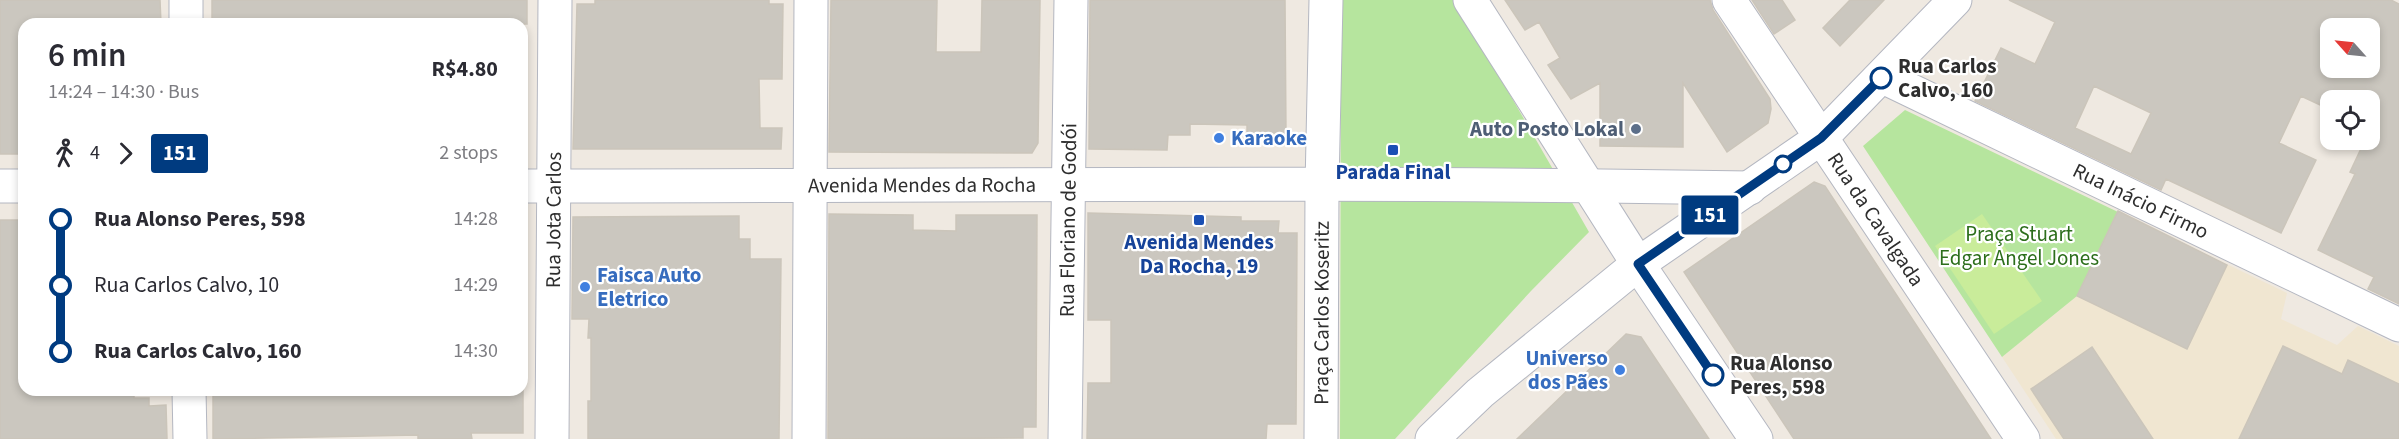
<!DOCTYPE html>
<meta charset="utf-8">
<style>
:root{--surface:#fff;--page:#f2f2f3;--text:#2b2b33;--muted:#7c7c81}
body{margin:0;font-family:"Source Sans 3",sans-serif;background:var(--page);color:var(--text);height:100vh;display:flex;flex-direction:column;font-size:22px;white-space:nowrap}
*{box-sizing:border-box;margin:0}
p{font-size:20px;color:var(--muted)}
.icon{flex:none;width:33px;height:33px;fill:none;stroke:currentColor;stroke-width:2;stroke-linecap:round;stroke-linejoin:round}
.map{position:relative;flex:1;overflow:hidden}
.side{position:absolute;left:18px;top:18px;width:510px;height:378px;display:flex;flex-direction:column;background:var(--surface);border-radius:18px;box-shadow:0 3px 9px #0003}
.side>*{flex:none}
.badge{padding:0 12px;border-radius:4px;font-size:21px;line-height:39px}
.needle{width:39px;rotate:297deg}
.tools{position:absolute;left:2320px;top:18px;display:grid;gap:12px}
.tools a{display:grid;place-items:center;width:60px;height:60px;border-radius:12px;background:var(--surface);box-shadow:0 3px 9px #0003;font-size:30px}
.map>.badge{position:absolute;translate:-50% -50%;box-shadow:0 0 0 3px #fff}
.legs{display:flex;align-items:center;gap:9px;height:66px;padding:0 30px;font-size:20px}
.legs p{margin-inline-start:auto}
.headline{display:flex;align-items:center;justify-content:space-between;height:102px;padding:0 30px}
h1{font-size:33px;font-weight:600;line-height:45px}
ul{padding:0 30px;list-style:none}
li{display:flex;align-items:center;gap:21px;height:66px;font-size:22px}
li i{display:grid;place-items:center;width:9px;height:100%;margin:0 8px;background:currentColor}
li i::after{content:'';width:15px;height:15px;margin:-8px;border:4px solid;border-radius:50%;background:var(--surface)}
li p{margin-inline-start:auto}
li:first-child i{background:linear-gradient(#0000 50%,currentColor 0)}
li:last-child i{background:linear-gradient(currentColor 50%,#0000 0)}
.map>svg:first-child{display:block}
.education{fill:#f0e6d1}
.green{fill:#b6e59e}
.pitch{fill:#c9ec9a}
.building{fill:#cbc7bf;stroke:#cbc5ba;stroke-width:1.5;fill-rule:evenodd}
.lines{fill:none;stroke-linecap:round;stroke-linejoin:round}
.minor-casing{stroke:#b4b7c1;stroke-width:35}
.minor{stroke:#fff;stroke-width:33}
.line-1-casing{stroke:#fff;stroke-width:14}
.line-1{stroke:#003b80;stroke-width:9}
.stop-1-dot{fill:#fff;stroke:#003b80;stroke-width:3}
.service-dot{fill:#5c6f8a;stroke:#fff;stroke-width:2}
.shop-dot{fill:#3f7fe0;stroke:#fff;stroke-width:2}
.transit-dot{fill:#1a4fb4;stroke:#fff;stroke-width:2}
.labels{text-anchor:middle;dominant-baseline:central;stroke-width:4.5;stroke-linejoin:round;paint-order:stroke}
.stop-label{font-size:21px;font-weight:bold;fill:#2e2e2e;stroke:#fff;text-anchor:start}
.service-label{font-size:21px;font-weight:bold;fill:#4e5e75;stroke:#fff;text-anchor:end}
.shop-label{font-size:21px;font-weight:bold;fill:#366cbe;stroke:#fff;text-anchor:start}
.transit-label{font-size:21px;font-weight:bold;fill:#164399;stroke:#fff}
.street-label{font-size:21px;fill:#2e2e2e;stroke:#fff}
.park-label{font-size:21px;fill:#2c6e1b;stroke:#fff}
</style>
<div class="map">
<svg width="2399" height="439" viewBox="0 0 2399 439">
<rect width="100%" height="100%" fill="#efe9e1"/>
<path class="education" d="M 2118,212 L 2287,293 L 2281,319 L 2298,327 L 2337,345 L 2358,326 L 2399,346 L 2399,439 L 2056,439 L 2002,357 L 2077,296 Z"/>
<path class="green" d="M 1341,0 L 1453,0 L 1471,27 L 1589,232 L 1531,291 L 1395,439 L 1340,439 Z
M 1905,110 L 2118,212 L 2077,296 L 2002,357 L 1863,146 Z"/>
<path class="pitch" d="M 1982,214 L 2042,301 L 1994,334 L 1935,246 Z"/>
<path class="building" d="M 0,0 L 160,0 L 161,24 L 24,24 L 24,154 L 0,154 Z
M 212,0 L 527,0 L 527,24 L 212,22 Z
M 595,0 L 769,0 L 769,4 L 783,4 L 782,79 L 759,79 L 760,128 L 782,128 L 781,149 L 573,149 L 577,4 L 595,4 Z
M 831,0 L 937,0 L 936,52 L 981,52 L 982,0 L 1040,0 L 1038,143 L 1032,153 L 829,152 Z
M 1090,0 L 1285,0 L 1286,135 L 1247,134 L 1247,125 L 1190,124 L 1190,135 L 1168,135 L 1167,150 L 1089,149 Z
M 1505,0 L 1710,0 L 1713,10 L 1770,99 L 1771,109 L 1768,123 L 1727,152 L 1683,83 L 1683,147 L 1600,146 L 1600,83 L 1571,99 L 1548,65 L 1560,58 L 1539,22 L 1525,30 Z
M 1752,0 L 1782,0 L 1795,20 L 1774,34 Z
M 1850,0 L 1884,0 L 1840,46 L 1823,28 Z
M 2009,0 L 2391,0 L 2399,4 L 2399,304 L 2368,289 L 2374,277 L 2318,250 L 2355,174 L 2350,172 L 2365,140 L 2370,140 L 2370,100 L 2331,100 L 2331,110 L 2301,96 L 2279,143 L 2316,160 L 2281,233 L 2166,179 L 2161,190 L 1975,101 L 2001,48 L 2035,64 L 2055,22 ZM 2331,28 L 2370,28 L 2370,68 L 2331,68 ZM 2094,86 L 2151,113 L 2131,154 L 2075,128 Z
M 1814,182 L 1825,186 L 1991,439 L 1794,439 L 1684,272 Z
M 2118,211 L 2227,265 L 2187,349 L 2077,296 Z
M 1088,213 L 1241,217 L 1241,221 L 1279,221 L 1278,233 L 1297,233 L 1296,424 L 1267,424 L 1266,439 L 1087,439 L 1088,383 L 1111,383 L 1111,320 L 1088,320 Z
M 829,214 L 913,215 L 913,230 L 956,231 L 956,215 L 1037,215 L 1036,427 L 1023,427 L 1023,438 L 828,439 Z
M 739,216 L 739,239 L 750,239 L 750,259 L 781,259 L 779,439 L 588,439 L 588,401 L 591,401 L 591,338 L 588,338 L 589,319 L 572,319 L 573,217 Z
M 0,220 L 24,220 L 24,390 L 134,390 L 134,398 L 149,398 L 149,406 L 166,405 L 167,439 L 0,439 Z
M 1626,334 L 1641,337 L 1709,439 L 1517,439 Z
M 2283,346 L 2342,374 L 2348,360 L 2399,384 L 2399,439 L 2239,439 Z
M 2092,347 L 2153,439 L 2064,439 L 2031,389 Z
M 213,390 L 523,390 L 523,433 L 471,433 L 472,439 L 418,439 L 418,435 L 213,439 Z"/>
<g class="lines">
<g class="minor-casing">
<g id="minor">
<path d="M 186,0 L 186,24"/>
<path d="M 1470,0 L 1638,264 L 1756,439"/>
<path id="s1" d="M 1729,0 L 2023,439"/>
<path id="s2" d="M 1883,77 L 2399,325"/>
<path d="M 0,186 L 24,186"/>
<path id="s3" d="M 522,186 C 931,186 1341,181 1750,188"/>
<path d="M 189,390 L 190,439"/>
<path id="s4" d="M 552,439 L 555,0"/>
<path d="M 809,439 L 811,0"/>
<path id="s5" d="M 1065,439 L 1071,0"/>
<path id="s6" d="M 1321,439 L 1322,186 L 1326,0"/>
<path d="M 1432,439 L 1480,393 L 1638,264 L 1821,138 L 1955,0"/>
</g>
</g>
<use href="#minor" class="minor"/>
</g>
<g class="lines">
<g class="line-1-casing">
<path id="line-1" d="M 1713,375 L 1638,264 L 1821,138 L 1881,78"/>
</g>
<use href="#line-1" class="line-1"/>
</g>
<g class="stop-1-dot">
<circle cx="1881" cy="78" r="10"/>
<circle cx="1783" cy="164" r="8"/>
<circle cx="1713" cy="375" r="10"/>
</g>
<circle class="service-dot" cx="1636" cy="129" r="6"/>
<g class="shop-dot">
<circle cx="1219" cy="138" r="6"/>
<circle cx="585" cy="287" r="6"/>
<circle cx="1620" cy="370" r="6"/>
</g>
<g class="transit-dot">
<rect x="1387" y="144" width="12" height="12" rx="3"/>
<rect x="1193" y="214" width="12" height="12" rx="3"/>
</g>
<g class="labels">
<g class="stop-label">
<text x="1898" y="66">Rua Carlos<tspan x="1898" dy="24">Calvo, 160</tspan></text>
<text x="1730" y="363">Rua Alonso<tspan x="1730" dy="24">Peres, 598</tspan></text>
</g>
<g class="service-label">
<text x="1624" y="129">Auto Posto Lokal</text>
</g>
<g class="shop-label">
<text x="1231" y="138">Karaoke</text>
<text x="597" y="275">Faisca Auto<tspan x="597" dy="24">Eletrico</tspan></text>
<text x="1608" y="358" text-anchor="end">Universo<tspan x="1608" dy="24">dos Pães</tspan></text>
</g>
<g class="transit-label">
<text x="1393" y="172">Parada Final</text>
<text x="1199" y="242">Avenida Mendes<tspan x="1199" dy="24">Da Rocha, 19</tspan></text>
</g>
<g class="street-label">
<text stroke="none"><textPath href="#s3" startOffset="400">Avenida Mendes da Rocha</textPath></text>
<text stroke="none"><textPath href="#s2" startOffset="286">Rua Inácio Firmo</textPath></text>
<text stroke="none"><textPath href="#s4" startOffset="219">Rua Jota Carlos</textPath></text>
<text stroke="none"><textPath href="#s5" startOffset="219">Rua Floriano de Godói</textPath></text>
<text stroke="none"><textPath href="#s1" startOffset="264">Rua da Cavalgada</textPath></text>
<text stroke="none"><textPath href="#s6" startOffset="126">Praça Carlos Koseritz</textPath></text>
</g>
<g class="park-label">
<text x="2019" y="234">Praça Stuart<tspan x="2019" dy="24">Edgar Angel Jones</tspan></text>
</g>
</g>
</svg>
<div class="tools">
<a><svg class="needle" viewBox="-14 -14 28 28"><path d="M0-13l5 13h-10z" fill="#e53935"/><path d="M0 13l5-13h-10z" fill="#7c7c81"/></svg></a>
<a><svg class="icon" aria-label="locate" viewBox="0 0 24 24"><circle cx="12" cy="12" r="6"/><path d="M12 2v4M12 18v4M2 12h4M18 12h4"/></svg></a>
</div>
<b class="badge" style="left:1710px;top:215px;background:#003b80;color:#fff">151</b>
<section class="side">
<div class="headline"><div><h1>6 min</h1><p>14:24 – 14:30 · Bus</p></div><b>R$4.80</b></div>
<div class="legs"><svg class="icon" aria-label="walk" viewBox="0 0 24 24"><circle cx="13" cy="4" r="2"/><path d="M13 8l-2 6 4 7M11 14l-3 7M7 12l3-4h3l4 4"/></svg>4<svg class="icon" aria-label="forward" viewBox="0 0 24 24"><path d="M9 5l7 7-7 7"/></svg><b class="badge" style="background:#003b80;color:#fff">151</b><p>2 stops</p></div>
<ul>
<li><i style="color:#003b80"></i><b>Rua Alonso Peres, 598</b><p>14:28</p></li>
<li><i style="color:#003b80"></i><span>Rua Carlos Calvo, 10</span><p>14:29</p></li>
<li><i style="color:#003b80"></i><b>Rua Carlos Calvo, 160</b><p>14:30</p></li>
</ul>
</section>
</div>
